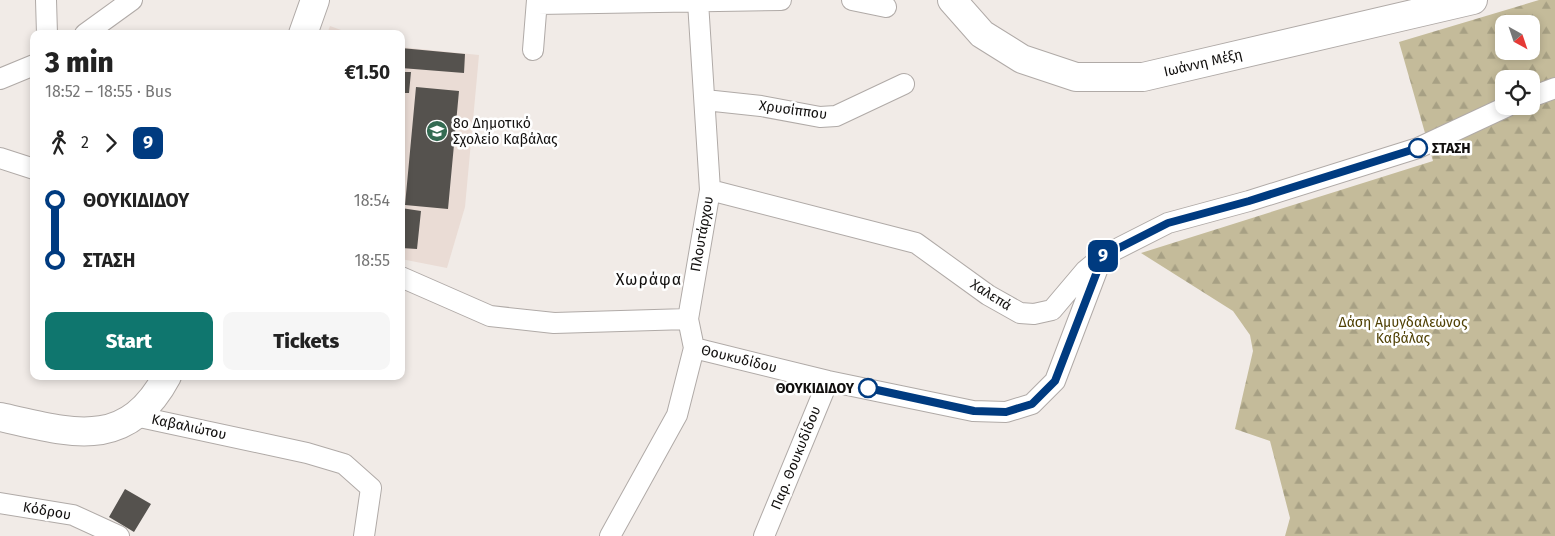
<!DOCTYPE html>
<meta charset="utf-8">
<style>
:root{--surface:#fff;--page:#f6f6f6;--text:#222;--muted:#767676;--accent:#0f766e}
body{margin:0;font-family:"Fira Sans",sans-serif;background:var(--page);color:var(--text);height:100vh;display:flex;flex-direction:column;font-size:19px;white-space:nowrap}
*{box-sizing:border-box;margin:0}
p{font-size:16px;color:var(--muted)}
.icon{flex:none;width:28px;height:28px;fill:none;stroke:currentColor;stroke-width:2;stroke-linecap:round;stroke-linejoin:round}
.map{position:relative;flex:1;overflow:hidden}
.drawer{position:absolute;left:30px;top:30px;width:375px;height:350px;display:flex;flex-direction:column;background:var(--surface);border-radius:10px;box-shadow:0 2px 8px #0003}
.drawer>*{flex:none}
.badge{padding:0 10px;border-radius:8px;font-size:18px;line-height:32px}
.needle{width:32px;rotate:140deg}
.buttons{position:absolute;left:1495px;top:15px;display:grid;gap:10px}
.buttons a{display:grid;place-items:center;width:45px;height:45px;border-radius:10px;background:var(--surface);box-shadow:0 2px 8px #0003;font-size:25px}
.map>.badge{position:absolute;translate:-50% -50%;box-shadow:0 0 0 2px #fff}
.legs{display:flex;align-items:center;gap:8px;height:55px;padding:0 15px;font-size:16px}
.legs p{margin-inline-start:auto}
.headline{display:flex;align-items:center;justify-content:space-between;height:85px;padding:0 15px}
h1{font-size:28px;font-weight:800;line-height:38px}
.primary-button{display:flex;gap:10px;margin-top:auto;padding:10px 15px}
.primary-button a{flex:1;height:58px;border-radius:10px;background:var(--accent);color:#fff;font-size:20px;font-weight:800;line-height:58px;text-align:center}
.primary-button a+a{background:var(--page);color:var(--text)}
ul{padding:0 15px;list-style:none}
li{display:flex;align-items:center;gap:18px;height:60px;font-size:19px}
li i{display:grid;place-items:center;width:8px;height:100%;margin:0 6px;background:currentColor}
li i::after{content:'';width:12px;height:12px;margin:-6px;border:4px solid;border-radius:50%;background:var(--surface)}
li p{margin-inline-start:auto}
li:first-child i{background:linear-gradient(#0000 50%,currentColor 0)}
li:last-child i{background:linear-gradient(currentColor 50%,#0000 0)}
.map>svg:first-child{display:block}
.built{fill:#eadcd5}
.forest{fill:url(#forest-firs);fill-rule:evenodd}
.building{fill:#55524e}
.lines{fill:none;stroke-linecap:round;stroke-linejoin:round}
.street-casing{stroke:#b0aaa7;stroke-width:22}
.secondary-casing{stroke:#b0aaa7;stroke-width:30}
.street{stroke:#fff;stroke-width:20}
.secondary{stroke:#fff;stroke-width:28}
.line-1-casing{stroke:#fff;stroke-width:11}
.line-1{stroke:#003b80;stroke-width:8}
.stop-1-dot{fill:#fff;stroke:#003b80;stroke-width:2.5}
.labels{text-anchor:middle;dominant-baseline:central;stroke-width:5;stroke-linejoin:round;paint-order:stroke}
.street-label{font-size:14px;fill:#110f0e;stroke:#fff}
.poi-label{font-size:14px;fill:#110f0e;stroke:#fff;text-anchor:start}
.stop-label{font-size:14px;font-weight:bold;fill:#110f0e;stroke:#fff;text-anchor:start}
.park-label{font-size:14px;fill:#504105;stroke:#fff}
.quarter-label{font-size:16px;letter-spacing:1px;fill:#110f0e;stroke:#fff}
</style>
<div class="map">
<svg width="1555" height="536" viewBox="0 0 1555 536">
<defs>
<pattern id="forest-firs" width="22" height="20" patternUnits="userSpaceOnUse" patternTransform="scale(1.25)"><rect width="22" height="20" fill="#c4bb9a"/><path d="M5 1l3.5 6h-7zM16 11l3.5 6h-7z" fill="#a7a084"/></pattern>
</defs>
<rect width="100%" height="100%" fill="#f1ebe7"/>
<path class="built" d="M 330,26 L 352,34 L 327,34 Z
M 401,47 L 479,55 L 465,207 L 447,268 L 401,259 Z"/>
<path class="forest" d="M 1539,0 L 1555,0 L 1555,536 L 1285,536 L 1290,518 L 1270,441 L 1235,429 L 1253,351 L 1250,335 L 1233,311 L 1141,253 L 1433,161 L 1399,42 ZM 1504,24 L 1531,24 L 1531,51 L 1504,51 ZM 1504,79 L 1531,79 L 1531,106 L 1504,106 Z"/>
<path class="building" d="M 401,48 L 465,54 L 464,73 L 401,68 Z
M 401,72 L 411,72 L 409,93 L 401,93 Z
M 416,87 L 459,91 L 448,209 L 405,205 Z
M 401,208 L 421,211 L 417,249 L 401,248 Z
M 125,489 L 151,504 L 134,532 L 109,517 Z"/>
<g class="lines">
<g class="street-casing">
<path id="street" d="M 46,0 L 47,34
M 852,0 L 886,7
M 538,4 L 781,0
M 85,34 L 132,0
M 533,50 L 537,0
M 0,79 L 34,65
M 1531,97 L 1555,88
M 705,100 L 761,106 L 820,117 L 836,116 L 904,84
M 0,158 L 34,169
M 710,190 L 916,243 L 988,295 L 1020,313 L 1034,314 L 1052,310 L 1085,271 L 1103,256 L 1168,223 L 1249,201 L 1418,148 L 1508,106
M 401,277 L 490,316 L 554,323 L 688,319
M 694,348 L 828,381 L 973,411 L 1006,412 L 1032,404 L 1055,381 L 1101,260
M 135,416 L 307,453 L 344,464 L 371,488 L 364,536
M 0,503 L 73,515 L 119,536
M 610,536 L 677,415 L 694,348 L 688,319 L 710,190 L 698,2
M 764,536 L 828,381"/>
</g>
<g class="secondary-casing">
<path id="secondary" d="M 952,0 L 982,34 L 1022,59 L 1076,77 L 1143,77 L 1473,0
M 303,34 L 315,0
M 0,417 C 69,432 126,453 167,376"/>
</g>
<use href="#street" class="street"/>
<use href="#secondary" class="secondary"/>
</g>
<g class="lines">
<g class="line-1-casing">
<path id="line-1" d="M 868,388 L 974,411 L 1006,412 L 1032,404 L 1055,381 L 1103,256 L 1168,223 L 1249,201 L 1418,148"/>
</g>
<use href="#line-1" class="line-1"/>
</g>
<defs>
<g id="school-disc" transform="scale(1.125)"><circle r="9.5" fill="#346b52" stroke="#fff"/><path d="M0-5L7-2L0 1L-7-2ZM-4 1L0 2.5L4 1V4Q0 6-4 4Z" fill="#fff"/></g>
</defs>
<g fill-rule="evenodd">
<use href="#school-disc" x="437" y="131"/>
</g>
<g class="stop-1-dot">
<circle cx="1418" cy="148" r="9"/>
<circle cx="868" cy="388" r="9"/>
</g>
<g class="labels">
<g class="street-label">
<text transform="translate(1203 63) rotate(-13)">Ιωάννη Μέξη</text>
<text transform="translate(793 110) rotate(8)">Χρυσίππου</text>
<text transform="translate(702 234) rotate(-80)">Πλουτάρχου</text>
<text transform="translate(991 295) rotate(32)">Χαλεπά</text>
<text transform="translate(739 359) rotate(14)">Θουκυδίδου</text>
<text transform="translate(189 427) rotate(12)">Καβαλιώτου</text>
<text transform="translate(796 458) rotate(-68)">Παρ. Θουκυδίδου</text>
<text transform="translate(47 511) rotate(10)">Κόδρου</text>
</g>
<g class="poi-label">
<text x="453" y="123">8ο Δημοτικό<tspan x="453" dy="16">Σχολείο Καβάλας</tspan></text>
</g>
<g class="stop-label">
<text x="1432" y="148">ΣΤΑΣΗ</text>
<text x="854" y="388" text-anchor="end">ΘΟΥΚΙΔΙΔΟΥ</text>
</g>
<g class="park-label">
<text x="1403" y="322">Δάση Αμυγδαλεώνος<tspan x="1403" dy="16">Καβάλας</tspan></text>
</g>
<g class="quarter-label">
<text x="649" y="279">Χωράφα</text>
</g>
</g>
</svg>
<div class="buttons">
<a><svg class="needle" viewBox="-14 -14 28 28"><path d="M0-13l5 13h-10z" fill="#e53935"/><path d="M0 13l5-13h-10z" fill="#767676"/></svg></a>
<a><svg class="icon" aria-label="locate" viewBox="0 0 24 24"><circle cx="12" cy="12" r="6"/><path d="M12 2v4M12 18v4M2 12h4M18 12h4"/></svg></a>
</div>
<b class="badge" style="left:1103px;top:256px;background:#003b80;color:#fff">9</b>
<section class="drawer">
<div class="headline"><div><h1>3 min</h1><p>18:52 – 18:55 · Bus</p></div><b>€1.50</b></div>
<div class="legs"><svg class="icon" aria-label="walk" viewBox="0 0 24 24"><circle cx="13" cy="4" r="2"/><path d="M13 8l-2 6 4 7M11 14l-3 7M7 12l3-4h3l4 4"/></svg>2<svg class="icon" aria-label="forward" viewBox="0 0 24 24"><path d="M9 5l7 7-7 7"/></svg><b class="badge" style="background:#003b80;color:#fff">9</b></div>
<ul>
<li><i style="color:#003b80"></i><b>ΘΟΥΚΙΔΙΔΟΥ</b><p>18:54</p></li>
<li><i style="color:#003b80"></i><b>ΣΤΑΣΗ</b><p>18:55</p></li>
</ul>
<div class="primary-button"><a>Start</a><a>Tickets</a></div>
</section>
</div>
